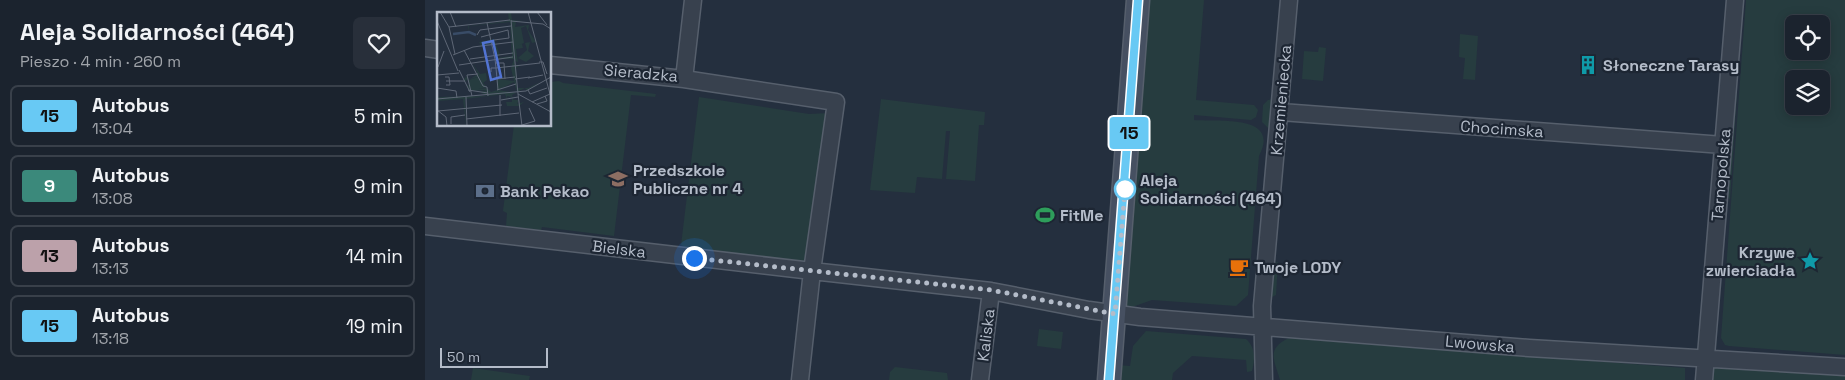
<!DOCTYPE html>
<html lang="pl">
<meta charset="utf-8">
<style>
:root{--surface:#1b232e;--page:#282f3a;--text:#f1f3f6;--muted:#a0a4aa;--line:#39404a}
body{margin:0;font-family:"Space Grotesk",sans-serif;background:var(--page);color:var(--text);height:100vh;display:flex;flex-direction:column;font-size:19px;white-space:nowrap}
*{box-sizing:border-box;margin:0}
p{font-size:16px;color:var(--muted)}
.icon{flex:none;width:28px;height:28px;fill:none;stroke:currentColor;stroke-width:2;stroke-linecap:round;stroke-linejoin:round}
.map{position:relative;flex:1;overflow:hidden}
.details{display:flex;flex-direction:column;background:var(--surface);width:425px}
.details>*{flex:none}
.badge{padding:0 10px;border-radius:4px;font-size:18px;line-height:32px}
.controls{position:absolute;left:1360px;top:15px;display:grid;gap:10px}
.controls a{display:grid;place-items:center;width:45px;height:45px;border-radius:8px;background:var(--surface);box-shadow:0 2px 12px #0003,0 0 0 1px var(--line);font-size:25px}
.scale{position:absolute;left:15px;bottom:12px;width:108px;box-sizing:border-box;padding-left:5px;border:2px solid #b4bcc9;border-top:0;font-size:14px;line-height:18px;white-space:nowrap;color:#b4bcc9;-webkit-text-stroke:4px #1d2633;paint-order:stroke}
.you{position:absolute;width:25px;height:25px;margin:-12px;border:4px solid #fff;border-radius:50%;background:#1a73e8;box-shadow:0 0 0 8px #1a73e833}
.map>.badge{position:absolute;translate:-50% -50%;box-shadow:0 0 0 2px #fff}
.round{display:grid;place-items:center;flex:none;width:52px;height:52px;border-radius:8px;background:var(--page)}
.summary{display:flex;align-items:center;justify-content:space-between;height:85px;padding:0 20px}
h1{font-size:24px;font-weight:700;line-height:38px}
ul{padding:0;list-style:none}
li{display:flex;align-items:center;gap:15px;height:62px;margin:0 10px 8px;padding:0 10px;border:2px solid var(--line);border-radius:8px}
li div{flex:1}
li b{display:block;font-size:19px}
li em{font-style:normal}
li .badge{min-width:55px;font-weight:700;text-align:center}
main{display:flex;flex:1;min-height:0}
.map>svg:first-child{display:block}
.green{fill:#263c3f;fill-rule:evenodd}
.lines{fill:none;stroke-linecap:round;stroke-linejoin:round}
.street-casing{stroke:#565f6c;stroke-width:19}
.secondary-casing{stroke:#565f6c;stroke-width:25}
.street{stroke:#38414e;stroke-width:16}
.secondary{stroke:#465061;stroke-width:22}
.line-casing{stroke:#fff;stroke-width:11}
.line{stroke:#68c9f4;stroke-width:8}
.walk{stroke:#b4bcc9;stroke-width:5;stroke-dasharray:0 9}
.stop-dot{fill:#fff;stroke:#68c9f4;stroke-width:2.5}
.labels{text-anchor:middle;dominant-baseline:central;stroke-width:4.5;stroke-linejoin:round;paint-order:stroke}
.poi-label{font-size:16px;font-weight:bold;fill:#b4bcc9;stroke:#1d2633;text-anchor:start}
.street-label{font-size:16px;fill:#b4bcc9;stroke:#1d2633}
.stop-label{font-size:16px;font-weight:bold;fill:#b4bcc9;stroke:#1d2633;text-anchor:start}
.inset-river{fill:none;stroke:#394c67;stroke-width:2.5}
.inset-road{fill:none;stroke:#5e6776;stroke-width:1}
.view{fill:#5274d3;fill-opacity:0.15;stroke:#5274d3;stroke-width:2.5}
.inset-edge{fill:none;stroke:#b4bcc9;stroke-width:2.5}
</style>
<main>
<section class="details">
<div class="summary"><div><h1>Aleja Solidarności (464)</h1><p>Pieszo · 4 min · 260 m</p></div><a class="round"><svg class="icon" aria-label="heart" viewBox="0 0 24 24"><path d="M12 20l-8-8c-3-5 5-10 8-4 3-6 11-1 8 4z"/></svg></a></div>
<ul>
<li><span class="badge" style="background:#68c9f4;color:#111">15</span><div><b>Autobus</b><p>13:04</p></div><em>5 min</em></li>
<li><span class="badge" style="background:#3b897b;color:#fff">9</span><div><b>Autobus</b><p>13:08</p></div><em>9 min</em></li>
<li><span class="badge" style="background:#bca1aa;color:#111">13</span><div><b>Autobus</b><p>13:13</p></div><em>14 min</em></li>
<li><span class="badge" style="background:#68c9f4;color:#111">15</span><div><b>Autobus</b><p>13:18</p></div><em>19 min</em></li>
</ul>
</section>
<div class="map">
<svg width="1420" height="380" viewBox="0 0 1420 380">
<rect width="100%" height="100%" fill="#242f3e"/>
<path class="green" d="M 713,0 L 779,0 L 771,100 L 829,105 L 833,110 L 831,117 L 826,120 L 769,115 L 769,120 C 794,122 856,114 834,156 L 823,295 L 811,306 L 727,300 L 690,313 Z
M 1321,0 L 1420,0 L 1420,355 L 1304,346 L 1300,345 L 1296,338 ZM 1369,24 L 1396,24 L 1396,51 L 1369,51 ZM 1369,79 L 1396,79 L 1396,106 L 1369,106 Z
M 1035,34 L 1053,36 L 1050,80 L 1038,79 L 1040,58 L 1034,57 Z
M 894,47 L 901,48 L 898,81 L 877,79 L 879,51 L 893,52 Z
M 134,81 L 138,83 L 231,94 L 230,97 L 206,95 L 189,236 L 117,227 L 116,230 L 81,226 L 82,213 L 78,211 L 89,125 L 125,125 L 125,82 Z
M 1312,93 L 1305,200 L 1299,191 L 1307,99 Z
M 274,97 L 384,114 L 405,113 L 383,271 L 283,259 L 256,245 Z
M 456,99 L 560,112 L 559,125 L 554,125 L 550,181 L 521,179 L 525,131 L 521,131 L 517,179 L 492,177 L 490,193 L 445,190 Z
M 848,99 L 845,128 L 843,128 L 837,122 L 838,105 L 843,100 Z
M 853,262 L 851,295 L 845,298 L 849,263 Z
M 614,329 L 638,332 L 636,349 L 612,346 Z
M 721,331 L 821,339 C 831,348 830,359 827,371 L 822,372 L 821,360 L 767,356 L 748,373 L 747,380 L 692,380 L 693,365 L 705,366 L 708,346 Z
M 864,338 L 1260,368 L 1260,380 L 855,380 C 850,361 840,349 864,338 Z
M 1280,358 L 1420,367 L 1420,380 L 1279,380 Z
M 470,367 L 522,373 L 523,380 L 464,380 L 465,372 Z
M 48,368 L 105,376 L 104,380 L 46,380 Z"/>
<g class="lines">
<g class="street-casing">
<path id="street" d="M 0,48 L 14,50
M 125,65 L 259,79 L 411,102 L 387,271 L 566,291 L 664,310 L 715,317 L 1104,348 L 1420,367
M 259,79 L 268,0
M 856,112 L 1298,145
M 0,226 L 387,271 L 375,380
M 555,380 L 566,291
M 839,380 L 837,306 L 864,0
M 1279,380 L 1310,0"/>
</g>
<g class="secondary-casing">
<path id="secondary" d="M 684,380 L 713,0"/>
</g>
<use href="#street" class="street"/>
<use href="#secondary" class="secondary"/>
</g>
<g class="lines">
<g class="line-casing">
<path id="line" d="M 684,380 L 713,0"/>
</g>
<use href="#line" class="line"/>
<path class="walk" d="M 269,258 L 566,290 L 690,314 L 700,189"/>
</g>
<defs>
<g id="building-bare" transform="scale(1.5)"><path d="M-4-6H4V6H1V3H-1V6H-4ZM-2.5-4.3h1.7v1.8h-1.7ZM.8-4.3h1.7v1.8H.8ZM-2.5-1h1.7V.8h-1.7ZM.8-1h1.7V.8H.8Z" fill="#0f9aa8" stroke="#1d2633" stroke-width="2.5" paint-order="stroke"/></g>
<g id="school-bare" transform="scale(1.5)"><path d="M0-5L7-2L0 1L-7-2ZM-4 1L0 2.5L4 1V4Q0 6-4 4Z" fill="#8d6e63" stroke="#1d2633" stroke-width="2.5" paint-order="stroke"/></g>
<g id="bank-bare" transform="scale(1.5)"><path d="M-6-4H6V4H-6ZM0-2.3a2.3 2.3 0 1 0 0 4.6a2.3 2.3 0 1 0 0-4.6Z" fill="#5c6f8a" stroke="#1d2633" stroke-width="2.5" paint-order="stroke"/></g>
<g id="stadium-bare" transform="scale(1.5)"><path d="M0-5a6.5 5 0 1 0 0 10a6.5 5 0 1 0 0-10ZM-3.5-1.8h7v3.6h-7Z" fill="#2e9e5b" stroke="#1d2633" stroke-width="2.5" paint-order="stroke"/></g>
<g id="sight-bare" transform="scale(1.5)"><path d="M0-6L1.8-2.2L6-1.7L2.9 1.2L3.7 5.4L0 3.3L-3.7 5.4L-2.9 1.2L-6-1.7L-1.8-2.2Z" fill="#0f9aa8" stroke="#1d2633" stroke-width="2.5" paint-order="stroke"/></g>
<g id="cafe-bare" transform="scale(1.5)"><path d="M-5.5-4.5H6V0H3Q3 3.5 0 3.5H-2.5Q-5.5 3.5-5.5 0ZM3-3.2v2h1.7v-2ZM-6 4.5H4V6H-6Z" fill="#e8710a" stroke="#1d2633" stroke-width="2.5" paint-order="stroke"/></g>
</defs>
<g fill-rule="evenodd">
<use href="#building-bare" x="1163" y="65"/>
<use href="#school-bare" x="193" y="179"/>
<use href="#bank-bare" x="60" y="191"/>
<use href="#stadium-bare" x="620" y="215"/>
<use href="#sight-bare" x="1385" y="261"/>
<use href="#cafe-bare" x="814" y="267"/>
</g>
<circle class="stop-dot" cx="700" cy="189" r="10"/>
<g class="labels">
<g class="poi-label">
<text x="1178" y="65">Słoneczne Tarasy</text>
<text x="208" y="170">Przedszkole<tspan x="208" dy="18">Publiczne nr 4</tspan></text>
<text x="75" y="191">Bank Pekao</text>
<text x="635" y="215">FitMe</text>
<text x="1370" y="252" text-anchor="end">Krzywe<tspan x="1370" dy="18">zwierciadła</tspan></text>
<text x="829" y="267">Twoje LODY</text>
</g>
<g class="street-label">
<text transform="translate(216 73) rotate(5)">Sieradzka</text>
<text transform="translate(856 100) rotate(-85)">Krzemieniecka</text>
<text transform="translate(1077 129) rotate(4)">Chocimska</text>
<text transform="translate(1296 175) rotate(-85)">Tarnopolska</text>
<text transform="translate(194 249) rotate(7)">Bielska</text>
<text transform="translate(561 335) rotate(-83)">Kaliska</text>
<text transform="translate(1055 344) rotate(5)">Lwowska</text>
</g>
<g class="stop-label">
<text x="715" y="180">Aleja<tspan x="715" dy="18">Solidarności (464)</tspan></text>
</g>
</g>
<g transform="translate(12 12)">
<rect width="114" height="114" fill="#242f3e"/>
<path d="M 63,0 L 74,0 L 75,8 L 86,9 L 79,10 L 78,15 L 92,13 L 91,18 L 99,30 L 95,31 L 89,14 L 84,16 L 87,31 L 80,34 L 85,32 L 86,36 L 79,37 L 81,50 L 78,49 L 78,54 L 82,54 L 79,56 L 80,76 L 91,76 L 103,70 L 90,79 L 88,76 L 80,80 L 77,70 L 61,78 L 79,81 L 75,83 L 76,88 L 82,88 L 80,92 L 87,90 L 82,94 L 70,94 L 69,90 L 75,90 L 75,85 L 70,84 L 70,87 L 68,82 L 28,87 L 29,114 L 26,87 L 0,89 L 0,85 L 51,84 L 43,80 L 50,78 L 32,79 L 30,73 L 32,73 L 30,67 L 28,70 L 27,67 L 30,64 L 32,68 L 41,65 L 33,67 L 41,62 L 36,52 L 43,62 L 49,61 L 50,68 L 46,71 L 50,75 L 41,77 L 50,76 L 54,80 L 60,78 L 60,67 L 77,69 L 74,56 L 77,47 L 59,47 L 56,32 L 44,34 L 42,30 L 57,27 L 63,43 L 59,46 L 75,44 L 73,10 L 32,14 L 32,20 L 27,20 L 32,19 L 31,14 L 72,9 L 71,1 ZM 93,30 L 91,39 L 97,44 L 89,50 L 81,46 L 90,38 L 88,31 Z" fill="#263c3f"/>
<path class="inset-river" d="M 16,22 L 32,20 L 39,23"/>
<path class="inset-road" d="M 3,0 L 12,15 L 18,42M 13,0 L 19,15M 91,0 L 113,82 L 95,90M 100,0 L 110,13M 74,8 L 81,82M 0,9 L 21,59M 74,9 L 106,12 L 114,17M 50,11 L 58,47 L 59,56 L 54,56 L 54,60M 12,15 L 73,8M 40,23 L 43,18 L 74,14M 44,25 L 71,18 L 72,26 L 57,28M 27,38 L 46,74 L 50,75 L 51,84M 16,43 L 36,35 L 76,30M 33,47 L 76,41M 102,50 L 106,50 L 110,62M 58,51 L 67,51 L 68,67M 22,53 L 76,45M 1,55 L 7,39M 22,58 L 33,80M 0,63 L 22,61M 8,65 L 12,65 L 13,73 L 9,73M 91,66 L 106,63M 60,67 L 78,65M 78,67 L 93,65M 9,69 L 28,69M 0,76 L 19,79 L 20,86M 31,78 L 51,81M 60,78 L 79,72M 61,78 L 59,56 L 103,51M 91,78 L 93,82 L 110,76M 81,82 L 114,100M 81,82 L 85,114M 63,83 L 63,104M 35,84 L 30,63 L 41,62M 29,85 L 30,114M 0,87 L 89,79 L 114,65M 64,88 L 81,85M 100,92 L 110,89 L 108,84M 0,98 L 9,105 L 10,114M 1,99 L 65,93M 29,107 L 82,101M 14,112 L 14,105 L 28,103M 85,113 L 98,109 L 92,96"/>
<path class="view" d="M 56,29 L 64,65 L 54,68 L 46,31 Z"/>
<rect width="114" height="114" class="inset-edge"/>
</g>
</svg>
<div class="controls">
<a><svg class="icon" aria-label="locate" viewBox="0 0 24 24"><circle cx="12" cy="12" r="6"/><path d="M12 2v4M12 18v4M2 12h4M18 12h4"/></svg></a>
<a><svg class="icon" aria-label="layers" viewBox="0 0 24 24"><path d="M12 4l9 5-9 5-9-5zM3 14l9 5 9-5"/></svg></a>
</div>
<div class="scale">50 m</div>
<div class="you" style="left:269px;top:258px"></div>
<b class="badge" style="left:704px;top:133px;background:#68c9f4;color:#111">15</b>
</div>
</main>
